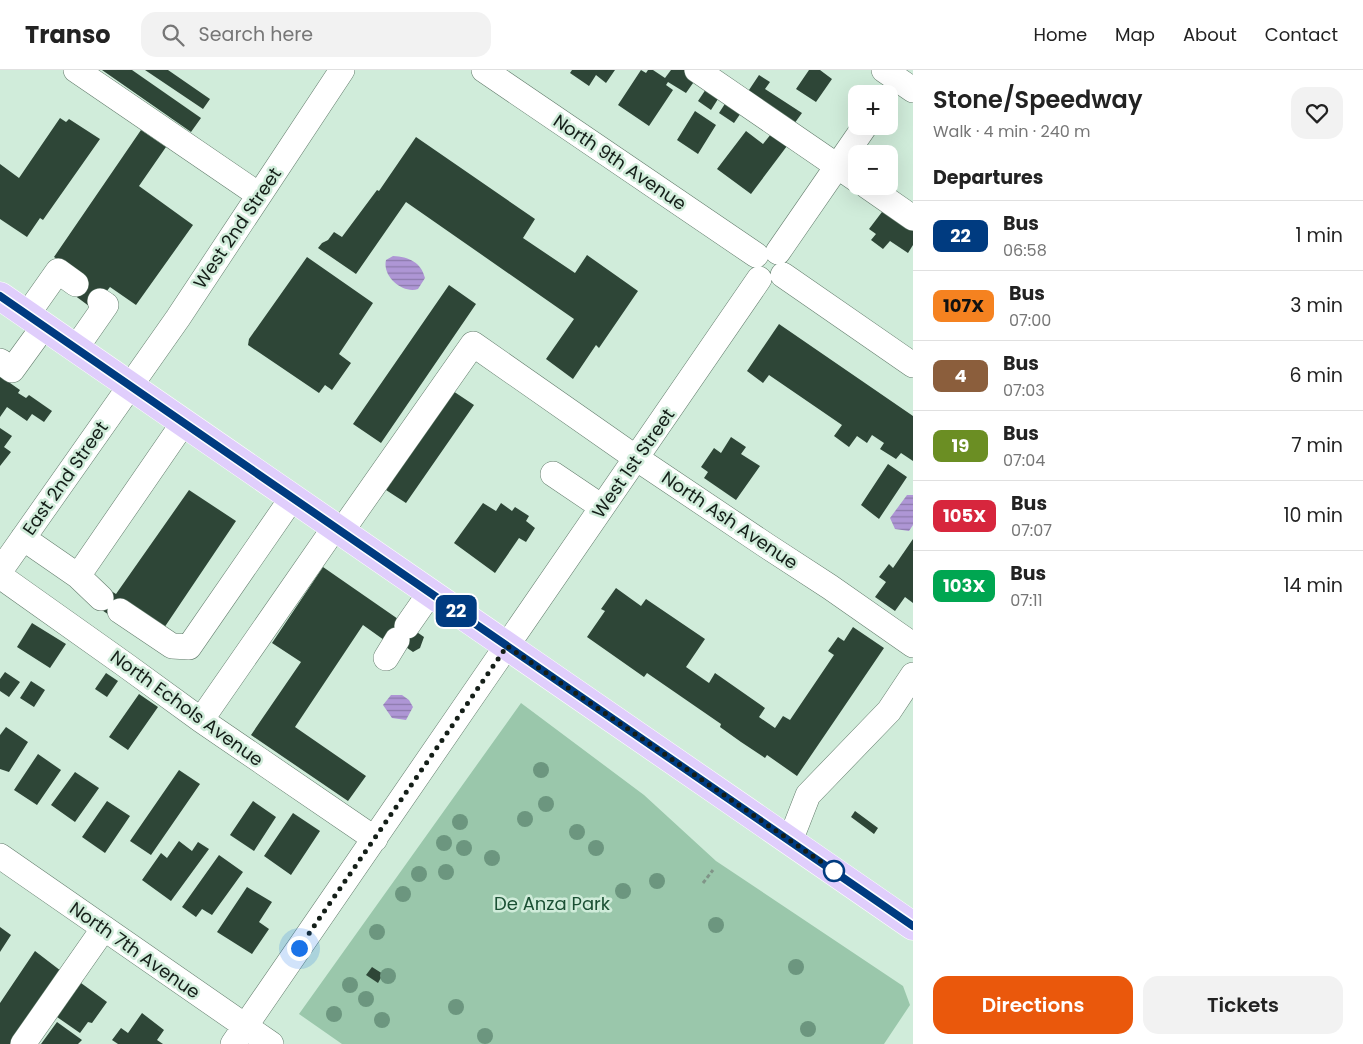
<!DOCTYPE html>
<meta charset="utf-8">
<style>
:root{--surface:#fff;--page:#f2f2f2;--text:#222;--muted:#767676;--line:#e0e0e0;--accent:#ea580c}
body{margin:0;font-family:Poppins,sans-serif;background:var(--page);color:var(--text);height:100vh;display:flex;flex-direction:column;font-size:19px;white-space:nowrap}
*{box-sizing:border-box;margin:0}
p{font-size:16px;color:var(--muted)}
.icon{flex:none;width:28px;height:28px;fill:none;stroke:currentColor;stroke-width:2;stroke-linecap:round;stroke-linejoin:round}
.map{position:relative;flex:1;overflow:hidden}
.drawer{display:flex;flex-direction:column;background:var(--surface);width:450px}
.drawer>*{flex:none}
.badge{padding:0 10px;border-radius:8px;font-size:18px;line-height:32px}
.tools{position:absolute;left:848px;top:15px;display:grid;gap:10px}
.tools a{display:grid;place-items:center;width:50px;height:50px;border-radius:10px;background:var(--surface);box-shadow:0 5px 20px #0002;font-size:25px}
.you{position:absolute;width:25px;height:25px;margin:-12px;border:4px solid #fff;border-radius:50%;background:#1a73e8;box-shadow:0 0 0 8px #1a73e833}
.map>.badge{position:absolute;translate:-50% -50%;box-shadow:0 0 0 2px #fff}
h2{padding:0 20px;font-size:19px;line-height:45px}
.round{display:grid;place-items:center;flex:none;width:52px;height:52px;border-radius:15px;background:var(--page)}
.head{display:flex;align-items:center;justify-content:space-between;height:85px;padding:0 20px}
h1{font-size:24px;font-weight:600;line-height:38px}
.cta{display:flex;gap:10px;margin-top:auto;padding:10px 20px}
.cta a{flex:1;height:58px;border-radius:15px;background:var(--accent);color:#fff;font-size:20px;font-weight:600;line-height:58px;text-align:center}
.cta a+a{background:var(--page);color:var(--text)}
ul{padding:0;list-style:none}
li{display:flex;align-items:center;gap:15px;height:70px;padding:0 20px;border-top:1px solid var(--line)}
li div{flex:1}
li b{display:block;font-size:19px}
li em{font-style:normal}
li .badge{min-width:55px;font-weight:700;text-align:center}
header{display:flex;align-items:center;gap:30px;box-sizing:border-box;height:70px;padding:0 25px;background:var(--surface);border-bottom:1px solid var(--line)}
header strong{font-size:24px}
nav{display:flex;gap:28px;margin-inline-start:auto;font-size:18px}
.search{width:350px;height:45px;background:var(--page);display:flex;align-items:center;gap:12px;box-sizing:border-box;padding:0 18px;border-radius:15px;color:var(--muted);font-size:19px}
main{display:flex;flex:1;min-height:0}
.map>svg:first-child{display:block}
.park{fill:#9ac7ab}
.water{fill:url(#water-rules)}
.building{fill:#2e4637}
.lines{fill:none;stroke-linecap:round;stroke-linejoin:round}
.minor-casing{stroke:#647d6d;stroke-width:26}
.major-casing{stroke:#fff;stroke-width:29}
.path{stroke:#809588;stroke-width:3;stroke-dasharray:4 2.5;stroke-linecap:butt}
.minor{stroke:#fff;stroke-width:25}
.major{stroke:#e0cefc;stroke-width:28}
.tree{fill:#6c967f}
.line-casing{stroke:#fff;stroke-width:11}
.line{stroke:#003b80;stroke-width:8}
.walk{stroke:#141e18;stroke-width:5;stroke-dasharray:0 9}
.stop-dot{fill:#fff;stroke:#003b80;stroke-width:2.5}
.labels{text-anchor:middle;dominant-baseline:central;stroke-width:5;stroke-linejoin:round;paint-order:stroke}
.street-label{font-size:18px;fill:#141e18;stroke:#d0ecda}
.park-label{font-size:18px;fill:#1b5034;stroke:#d0ecda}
</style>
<header>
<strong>Transo</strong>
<div class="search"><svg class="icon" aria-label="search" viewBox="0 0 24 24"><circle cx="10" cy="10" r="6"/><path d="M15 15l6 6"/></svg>Search here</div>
<nav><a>Home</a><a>Map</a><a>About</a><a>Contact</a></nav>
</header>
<main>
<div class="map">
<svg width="913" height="974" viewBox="0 0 913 974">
<defs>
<pattern id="water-rules" width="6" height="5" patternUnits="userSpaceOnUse" patternTransform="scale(1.25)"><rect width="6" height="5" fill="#ae96d5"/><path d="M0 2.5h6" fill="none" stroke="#8c7aac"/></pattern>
</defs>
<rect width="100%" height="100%" fill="#d0ecda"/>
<path class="park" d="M 521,633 L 644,725 L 716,791 L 903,916 L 910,935 L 884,974 L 342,974 L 299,944 Z"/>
<path class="water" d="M 393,186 C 409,187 421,192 425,208 L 418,219 C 403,224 382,207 386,190 Z
M 907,425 L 913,425 L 913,455 L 909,461 L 895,459 L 890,448 Z
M 391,625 L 402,625 L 409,630 L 413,637 L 406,650 L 392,648 L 383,635 Z"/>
<path class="building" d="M 102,0 L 132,0 L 201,48 L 191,62 Z
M 145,0 L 168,0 L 210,29 L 203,39 Z
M 572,0 L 615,0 L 606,13 L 596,5 L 589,16 L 570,3 Z
M 641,0 L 646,3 L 648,0 L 653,0 L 665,8 L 671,0 L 688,0 L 698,6 L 686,23 L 668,12 L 666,15 L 673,20 L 649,56 L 618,35 Z
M 809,0 L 820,0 L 832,9 L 816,32 L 796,19 Z
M 759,5 L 770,12 L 765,19 L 802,43 L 794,54 L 747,23 Z
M 706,19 L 718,29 L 711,40 L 698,31 Z
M 730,26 L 745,37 L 734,53 L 719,43 Z
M 695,41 L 716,55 L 698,84 L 677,70 Z
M 60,48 L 66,52 L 69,49 L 100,69 L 43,150 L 40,148 L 27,167 L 0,149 L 0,94 L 19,108 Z
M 141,60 L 166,77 L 139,116 L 193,155 L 136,235 L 110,217 L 93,239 L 70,222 L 82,206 L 54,187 Z
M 746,61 L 763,74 L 771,64 L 787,76 L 751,124 L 717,99 Z
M 416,67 L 535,149 L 523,168 L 575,203 L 587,185 L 638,221 L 599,278 L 596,275 L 573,309 L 546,289 L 574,249 L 406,132 L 356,204 L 318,178 L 322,173 L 328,170 L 334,162 L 342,167 L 377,120 L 379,121 Z
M 885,138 L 913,155 L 913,175 L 908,183 L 890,171 L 883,179 L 871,170 L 876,164 L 869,159 Z
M 307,187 L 373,233 L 339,284 L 351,293 L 332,320 L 325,315 L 319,323 L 248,275 L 249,269 Z
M 449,215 L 476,234 L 381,373 L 353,354 Z
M 779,254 L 913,346 L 913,391 L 901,383 L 896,389 L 880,379 L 884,373 L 872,365 L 867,373 L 857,366 L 849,377 L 834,366 L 842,355 L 769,305 L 763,313 L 747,301 Z
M 0,306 L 20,320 L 18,323 L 26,328 L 29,325 L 52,341 L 44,352 L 32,344 L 27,351 L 7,337 L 0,347 Z
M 453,321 L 474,335 L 406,433 L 386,420 Z
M 0,358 L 12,366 L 4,377 L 11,382 L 0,396 Z
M 731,367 L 746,377 L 741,384 L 760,396 L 736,430 L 704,408 L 708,402 L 701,397 L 714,378 L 721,383 Z
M 888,394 L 907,407 L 879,449 L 861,435 Z
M 189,420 L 236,451 L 164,558 L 115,549 L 96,536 L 108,519 L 116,524 Z
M 483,433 L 496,441 L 501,433 L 512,441 L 515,437 L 529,446 L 526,451 L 535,458 L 526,472 L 519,468 L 495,503 L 454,473 Z
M 913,469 L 913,533 L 905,527 L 895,541 L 875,527 L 886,512 L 879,507 L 889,494 L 893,498 Z
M 323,497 L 424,567 L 420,578 L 413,582 L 387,564 L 384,570 L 363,555 L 295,657 L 366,706 L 348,731 L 251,665 L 301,592 L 272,573 Z
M 616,518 L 641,536 L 646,529 L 705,569 L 686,597 L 709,613 L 715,603 L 765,638 L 759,647 L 775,658 L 783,646 L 790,650 L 834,585 L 828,581 L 838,567 L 844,571 L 853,557 L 884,578 L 797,706 L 767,685 L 765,688 L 741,672 L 720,657 L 721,654 L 647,603 L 644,607 L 587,567 L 605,541 L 601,539 Z
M 32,553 L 66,574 L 50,598 L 17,577 Z
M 5,602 L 20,612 L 9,627 L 0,621 L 0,609 Z
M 106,603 L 118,611 L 107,627 L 95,619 Z
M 31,611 L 45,620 L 34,637 L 20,628 Z
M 139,624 L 158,637 L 128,680 L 109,667 Z
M 6,657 L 28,672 L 9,702 L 0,699 L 0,665 Z
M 38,684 L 61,700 L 37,735 L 14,720 Z
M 179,700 L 200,714 L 151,785 L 130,771 Z
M 75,702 L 99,718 L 75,752 L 51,735 Z
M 107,731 L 130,746 L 105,783 L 82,767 Z
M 253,731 L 276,747 L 254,781 L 230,765 Z
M 855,741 L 878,758 L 874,764 L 851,747 Z
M 293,743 L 320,761 L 291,805 L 264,786 Z
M 179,771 L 192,781 L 198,772 L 209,779 L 171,831 L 142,810 L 161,783 L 167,788 Z
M 219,785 L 243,802 L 212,845 L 202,839 L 196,847 L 182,837 Z
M 247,817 L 272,832 L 259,852 L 269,859 L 252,884 L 217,862 Z
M 0,857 L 11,865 L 0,882 Z
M 35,881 L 61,901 L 12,974 L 0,974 L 0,933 Z
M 372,897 L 383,904 L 378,913 L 366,905 Z
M 81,913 L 107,932 L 92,953 L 88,952 L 80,963 L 57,947 Z
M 142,943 L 164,960 L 157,970 L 163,974 L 118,974 L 112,970 L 121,958 L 128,963 Z
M 57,952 L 82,970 L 78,974 L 41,974 Z"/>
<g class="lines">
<g class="minor-casing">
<path id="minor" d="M 76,0 L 259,125
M 484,0 L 756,185
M 697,0 L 856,109
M 884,0 L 913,20
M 867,116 L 913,148
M 778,182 L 865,56
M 783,205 L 913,295
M 27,245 L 58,201 L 76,214
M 76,278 L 106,235 L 100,231
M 0,291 L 12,300 L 44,256
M 553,404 L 602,437
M 341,462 L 473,274 L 636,388 L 767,476 L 830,517 L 913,575
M 23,468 L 78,506 L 184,352
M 0,501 L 178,248 L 342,0
M 0,506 L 124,594 L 201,650 L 375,769
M 78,506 L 101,528
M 120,541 L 172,576 L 189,577 L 292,428
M 407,556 L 430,523
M 386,588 L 397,570
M 201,650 L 335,457
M 790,771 L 808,725 L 889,641 L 913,605
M 0,786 L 271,974
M 23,974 L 104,858
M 233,974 L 759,209"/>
</g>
<g class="major-casing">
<path id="major" d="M 0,226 L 913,856"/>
</g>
<path class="path" d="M 703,813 L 713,800"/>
<use href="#minor" class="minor"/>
<use href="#major" class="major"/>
</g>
<g class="tree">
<circle cx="541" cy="700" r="8"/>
<circle cx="546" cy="734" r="8"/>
<circle cx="525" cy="749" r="8"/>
<circle cx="460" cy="752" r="8"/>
<circle cx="577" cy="762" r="8"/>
<circle cx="444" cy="773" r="8"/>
<circle cx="464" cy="778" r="8"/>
<circle cx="596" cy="778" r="8"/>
<circle cx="492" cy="788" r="8"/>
<circle cx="446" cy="802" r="8"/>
<circle cx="419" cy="804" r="8"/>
<circle cx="657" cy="811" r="8"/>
<circle cx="623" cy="821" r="8"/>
<circle cx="403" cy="824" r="8"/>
<circle cx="716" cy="855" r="8"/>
<circle cx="377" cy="862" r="8"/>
<circle cx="796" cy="897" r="8"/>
<circle cx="388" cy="906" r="8"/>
<circle cx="350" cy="915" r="8"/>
<circle cx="366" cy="929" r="8"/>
<circle cx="456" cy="937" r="8"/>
<circle cx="334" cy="944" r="8"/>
<circle cx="382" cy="950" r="8"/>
<circle cx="808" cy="959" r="8"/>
<circle cx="485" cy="966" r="8"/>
</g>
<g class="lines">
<g class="line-casing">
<path id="line" d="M 0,226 L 913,856"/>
</g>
<use href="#line" class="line"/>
<path class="walk" d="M 299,878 L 507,576 L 836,802 L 834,801"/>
</g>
<circle class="stop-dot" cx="834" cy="801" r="10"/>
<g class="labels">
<g class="street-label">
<text transform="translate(620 92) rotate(34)">North 9th Avenue</text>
<text transform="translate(237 158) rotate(-56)">West 2nd Street</text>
<text transform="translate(633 393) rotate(-55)">West 1st Street</text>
<text transform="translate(65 408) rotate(-55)">East 2nd Street</text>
<text transform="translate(730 450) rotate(34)">North Ash Avenue</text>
<text transform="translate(187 638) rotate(36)">North Echols Avenue</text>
<text transform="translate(135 880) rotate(35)">North 7th Avenue</text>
</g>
<g class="park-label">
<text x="552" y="833">De Anza Park</text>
</g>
</g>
</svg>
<div class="tools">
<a>+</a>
<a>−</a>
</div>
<div class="you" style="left:299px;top:878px"></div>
<b class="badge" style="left:456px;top:541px;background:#003b80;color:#fff">22</b>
</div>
<section class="drawer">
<div class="head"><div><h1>Stone/Speedway</h1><p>Walk · 4 min · 240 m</p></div><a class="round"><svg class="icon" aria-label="heart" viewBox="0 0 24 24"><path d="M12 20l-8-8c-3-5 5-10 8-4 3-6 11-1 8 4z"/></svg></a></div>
<h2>Departures</h2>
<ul>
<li><span class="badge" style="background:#003b80;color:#fff">22</span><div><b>Bus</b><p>06:58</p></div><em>1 min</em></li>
<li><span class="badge" style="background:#f58220;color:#111">107X</span><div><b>Bus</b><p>07:00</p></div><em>3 min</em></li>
<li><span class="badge" style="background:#8b5e3c;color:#fff">4</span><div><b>Bus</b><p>07:03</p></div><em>6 min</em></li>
<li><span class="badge" style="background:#6b8e23;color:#fff">19</span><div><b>Bus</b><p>07:04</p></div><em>7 min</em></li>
<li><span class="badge" style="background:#d7263d;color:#fff">105X</span><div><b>Bus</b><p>07:07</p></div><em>10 min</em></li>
<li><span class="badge" style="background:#00a651;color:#fff">103X</span><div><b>Bus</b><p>07:11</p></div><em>14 min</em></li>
</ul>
<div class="cta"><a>Directions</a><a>Tickets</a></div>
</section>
</main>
